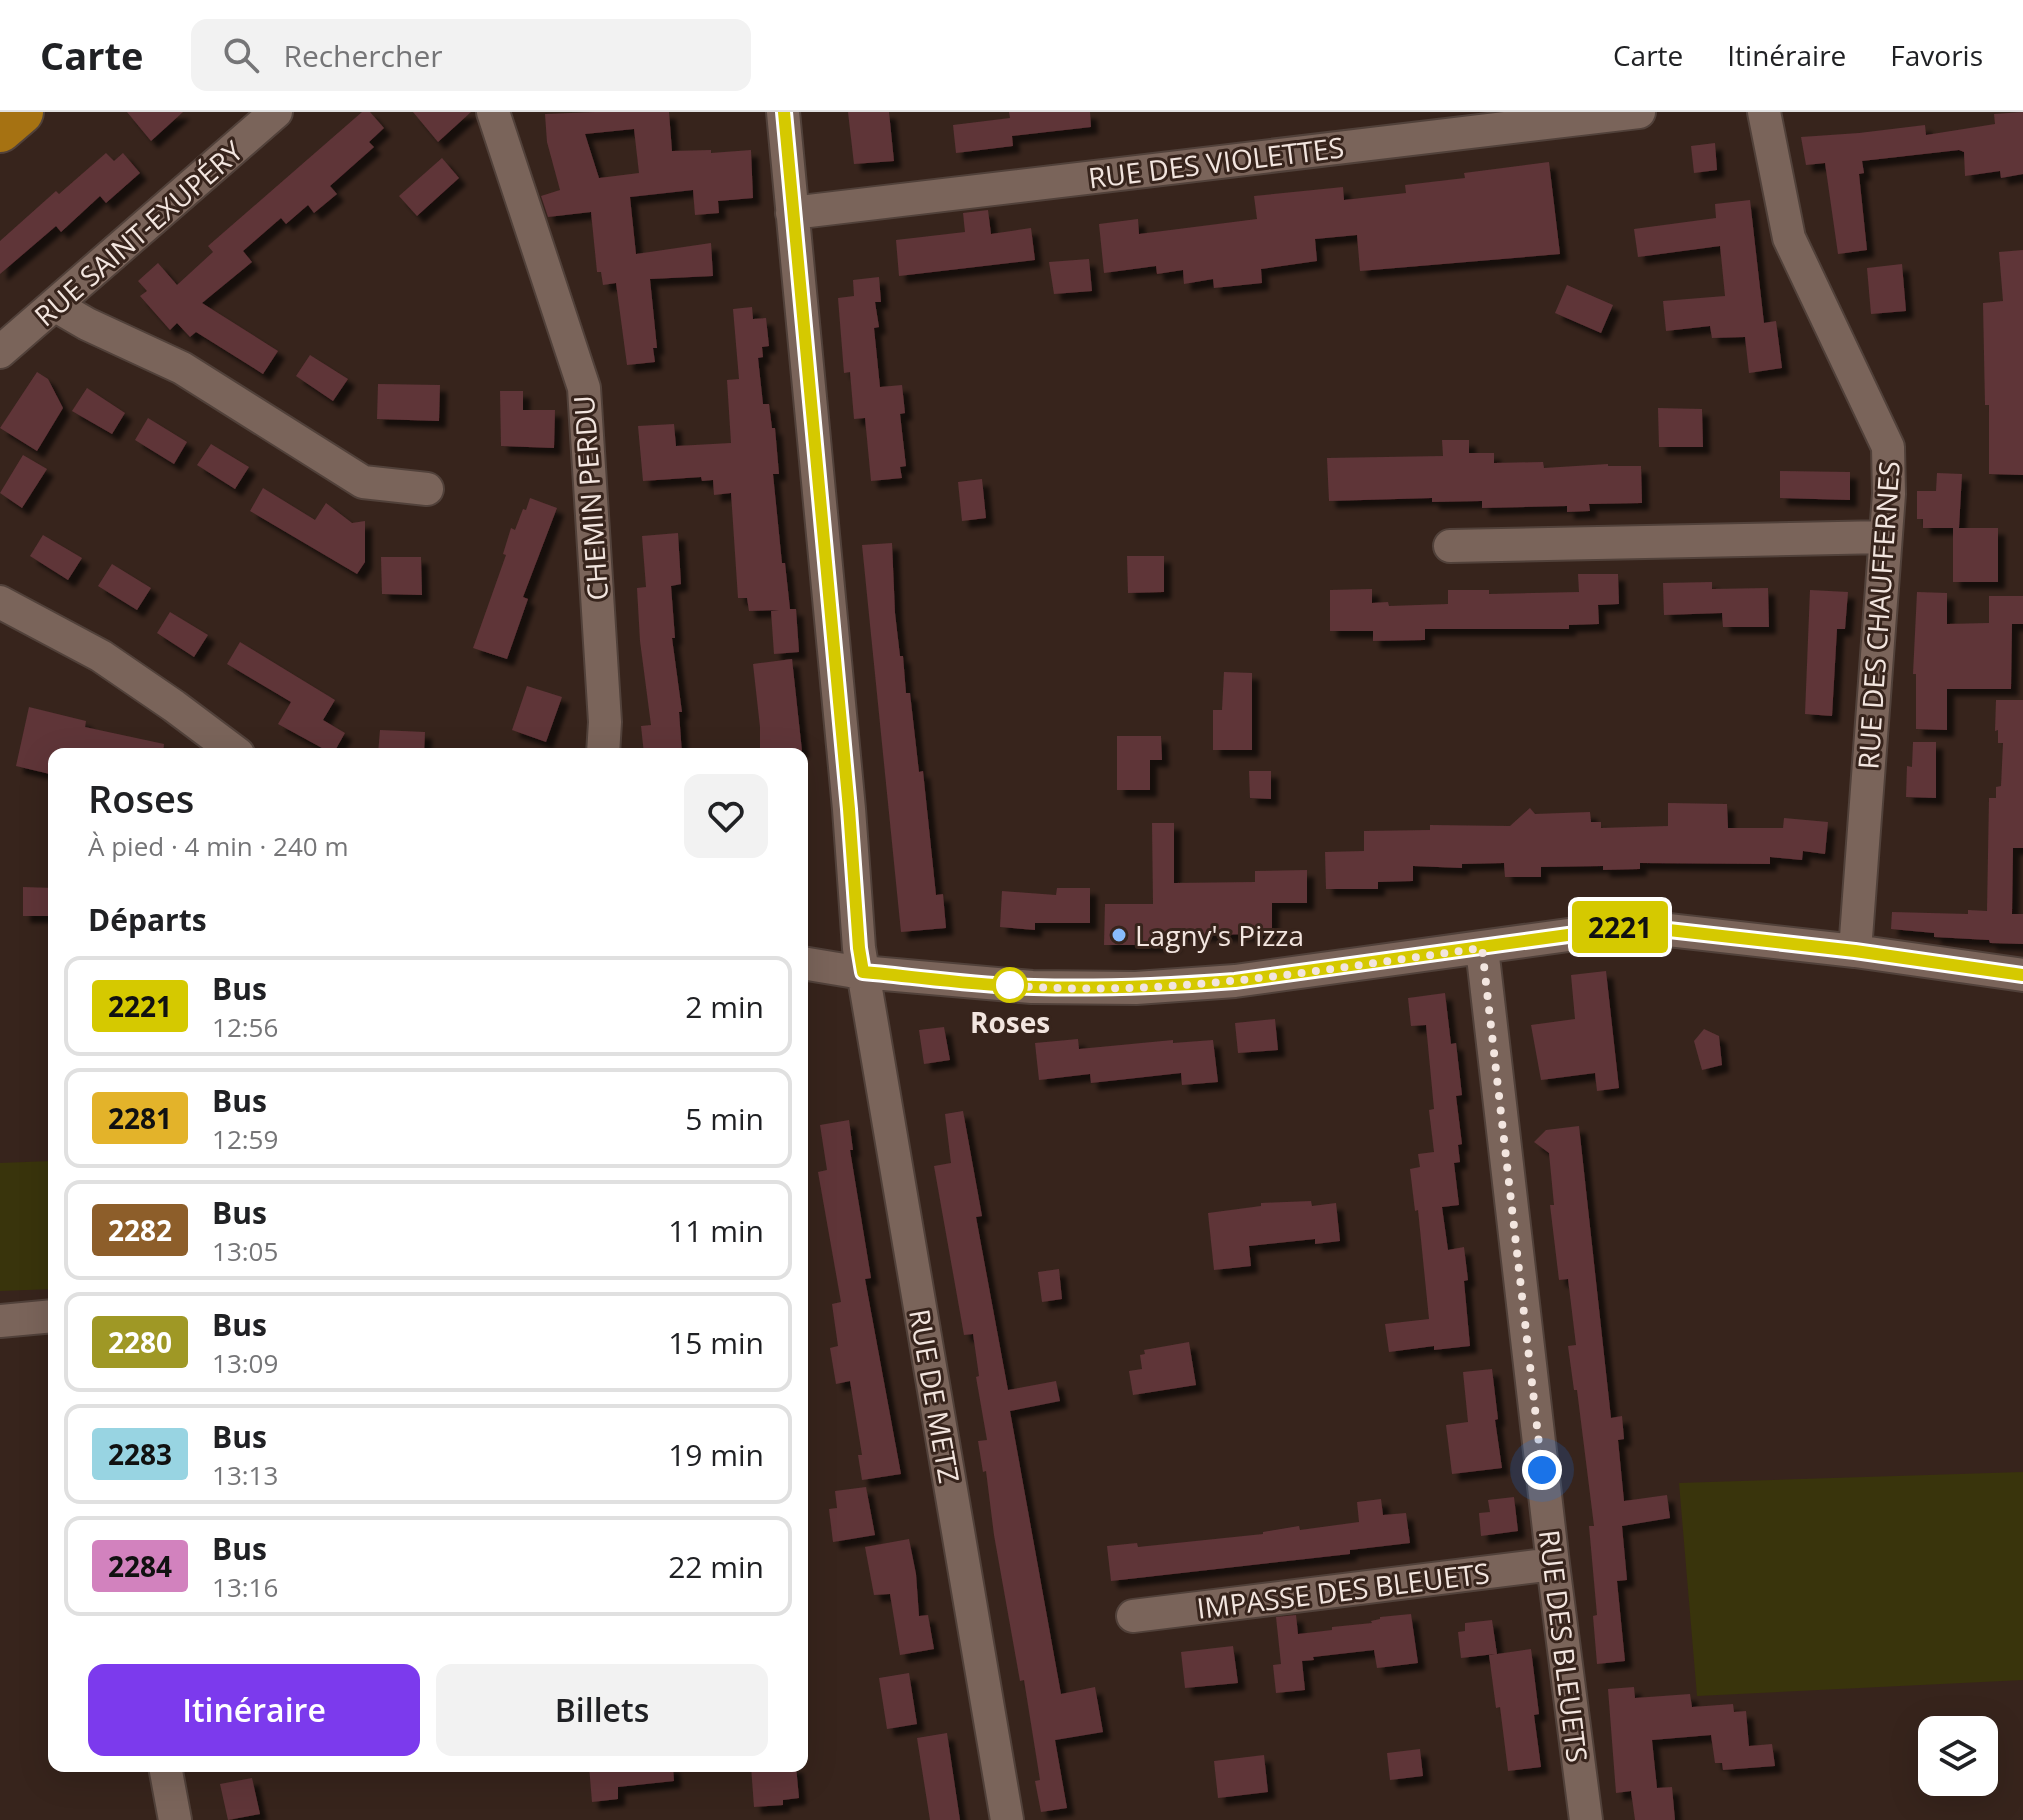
<!DOCTYPE html>
<html lang="fr">
<meta charset="utf-8">
<style>
:root{--surface:#fff;--page:#f2f2f2;--text:#202124;--muted:#757577;--line:#e0e0e0;--accent:#7c3aed}
body{margin:0;font-family:"Open Sans",sans-serif;background:var(--page);color:var(--text);height:100vh;display:flex;flex-direction:column;font-size:30px;white-space:nowrap}
*{box-sizing:border-box;margin:0}
p{font-size:26px;color:var(--muted)}
.icon{flex:none;width:44px;height:44px;fill:none;stroke:currentColor;stroke-width:2;stroke-linecap:round;stroke-linejoin:round}
.map{position:relative;flex:1;overflow:hidden}
.side{position:absolute;left:48px;top:636px;width:760px;height:1024px;display:flex;flex-direction:column;background:var(--surface);border-radius:16px;box-shadow:0 8px 32px #0002}
.side>*{flex:none}
.badge{padding:0 16px;border-radius:6px;font-size:28px;line-height:52px}
.tools{position:absolute;left:1918px;top:1604px;display:grid;gap:16px}
.tools a{display:grid;place-items:center;width:80px;height:80px;border-radius:16px;background:var(--surface);box-shadow:0 8px 32px #0002;font-size:40px}
.you{position:absolute;width:40px;height:40px;margin:-20px;border:6px solid #fff;border-radius:50%;background:#1a73e8;box-shadow:0 0 0 12px #1a73e833}
.map>.badge{position:absolute;translate:-50% -50%;box-shadow:0 0 0 4px #fff}
h2{padding:0 40px;font-size:30px;line-height:72px}
.round{display:grid;place-items:center;flex:none;width:84px;height:84px;border-radius:16px;background:var(--page)}
.overview{display:flex;align-items:center;justify-content:space-between;height:136px;padding:0 40px}
h1{font-size:38px;font-weight:600;line-height:60px}
.primary-button{display:flex;gap:16px;margin-top:auto;padding:16px 40px}
.primary-button a{flex:1;height:92px;border-radius:16px;background:var(--accent);color:#fff;font-size:32px;font-weight:600;line-height:92px;text-align:center}
.primary-button a+a{background:var(--page);color:var(--text)}
ul{padding:0;list-style:none}
li{display:flex;align-items:center;gap:24px;height:100px;margin:0 16px 12px;padding:0 24px;border:4px solid var(--line);border-radius:16px}
li div{flex:1}
li b{display:block;font-size:30px}
li em{font-style:normal}
li .badge{min-width:88px;font-weight:700;text-align:center}
header{display:flex;align-items:center;gap:48px;box-sizing:border-box;height:112px;padding:0 40px;background:var(--surface);border-bottom:2px solid var(--line)}
header strong{font-size:38px}
nav{display:flex;gap:44px;margin-inline-start:auto;font-size:28px}
.search{width:560px;height:72px;background:var(--page);display:flex;align-items:center;gap:20px;box-sizing:border-box;padding:0 28px;border-radius:16px;color:var(--muted);font-size:30px}
.map>svg:first-child{display:block}
.green{fill:#39340c}
.building{fill:#5f3438;fill-rule:evenodd;filter:url(#shadow)}
.lines{fill:none;stroke-linecap:round;stroke-linejoin:round}
.minor-casing{stroke:#51413a;stroke-width:36}
.trunk-casing{stroke:#51413a;stroke-width:48}
.minor{stroke:#7a645a;stroke-width:32}
.trunk{stroke:#a67212;stroke-width:44}
.line-casing{stroke:#fff;stroke-width:18}
.line{stroke:#d5c900;stroke-width:12}
.walk{stroke:#f2e5df;stroke-width:8;stroke-dasharray:0 14.4}
.poi-dot{fill:#88bbfc;stroke:#37241c;stroke-width:3}
.stop-dot{fill:#fff;stroke:#d5c900;stroke-width:4}
.labels{text-anchor:middle;dominant-baseline:central;stroke-width:6;stroke-linejoin:round;paint-order:stroke}
.street-label{font-size:28px;fill:#f2e5df;stroke:#37241c}
.poi-label{font-size:28px;fill:#f2e5df;stroke:#37241c;text-anchor:start}
.stop-label{font-size:28px;font-weight:bold;fill:#f2e5df;stroke:#37241c}
</style>
<header>
<strong>Carte</strong>
<div class="search"><svg class="icon" aria-label="search" viewBox="0 0 24 24"><circle cx="10" cy="10" r="6"/><path d="M15 15l6 6"/></svg>Rechercher</div>
<nav><a>Carte</a><a>Itinéraire</a><a>Favoris</a></nav>
</header>
<div class="map">
<svg width="2023" height="1708" viewBox="0 0 2023 1708">
<defs>
<filter id="shadow"><feDropShadow dx="7" dy="7" stdDeviation="2" flood-color="#0009"/></filter>
</defs>
<rect width="100%" height="100%" fill="#37241c"/>
<path class="green" d="M 51,1049 L 54,1177 L 0,1179 L 0,1051 Z
M 2023,1360 L 2023,1568 L 1697,1584 L 1679,1371 Z"/>
<path class="building" d="M 127,0 L 183,0 L 151,29 Z
M 362,0 L 370,0 L 384,16 L 369,30 L 374,35 L 330,74 L 337,82 L 314,101 L 308,93 L 286,112 L 281,106 L 243,139 L 252,150 L 202,191 L 278,239 L 263,262 L 196,220 L 190,225 L 177,211 L 170,218 L 140,184 L 147,179 L 138,169 L 158,151 L 177,173 L 213,140 L 208,134 Z
M 413,0 L 471,0 L 438,30 Z
M 595,0 L 669,0 L 672,39 L 711,38 L 711,41 L 751,38 L 753,86 L 718,89 L 719,101 L 695,103 L 693,78 L 630,85 L 636,142 L 711,131 L 713,164 L 650,167 L 657,236 L 653,236 L 655,250 L 627,253 L 616,171 L 603,173 L 601,160 L 597,160 L 591,100 L 548,105 L 541,84 L 560,78 L 547,30 L 545,2 ZM 634,17 L 639,61 L 599,66 L 585,22 Z
M 848,0 L 889,0 L 894,49 L 854,52 Z
M 1009,0 L 1090,0 L 1091,15 L 1012,24 L 1013,34 L 956,41 L 953,13 L 1010,6 Z
M 2023,0 L 2023,62 L 2001,66 L 2000,59 L 1965,64 L 1964,40 L 1959,38 L 1862,49 L 1864,61 L 1859,62 L 1867,138 L 1838,142 L 1825,51 L 1806,53 L 1801,25 L 1859,21 L 1925,13 L 1926,23 L 1995,12 L 1994,2 Z
M 1715,31 L 1717,58 L 1694,61 L 1691,34 Z
M 106,41 L 114,49 L 123,41 L 140,61 L 106,91 L 100,84 L 61,120 L 56,114 L 0,162 L 0,129 L 56,79 L 59,82 Z
M 442,46 L 459,66 L 417,104 L 399,84 Z
M 1549,50 L 1560,142 L 1360,159 L 1357,123 L 1315,127 L 1317,149 L 1261,157 L 1262,171 L 1214,176 L 1213,167 L 1184,172 L 1183,158 L 1157,162 L 1156,154 L 1104,161 L 1099,112 L 1138,107 L 1139,122 L 1257,107 L 1254,84 L 1343,75 L 1344,88 L 1406,81 L 1405,73 L 1465,66 L 1464,61 Z
M 1750,88 L 1764,211 L 1776,209 L 1782,256 L 1749,261 L 1745,225 L 1712,226 L 1710,214 L 1666,219 L 1663,189 L 1725,184 L 1720,134 L 1638,145 L 1634,117 L 1716,106 L 1715,92 Z
M 988,98 L 991,122 L 1031,116 L 1035,148 L 899,164 L 896,128 L 965,120 L 963,101 Z
M 2023,138 L 2023,363 L 1989,362 L 1989,293 L 1985,293 L 1983,191 L 2003,189 L 1999,140 Z
M 1089,147 L 1092,179 L 1054,182 L 1049,150 Z
M 1902,152 L 1906,199 L 1871,202 L 1867,156 Z
M 879,165 L 881,190 L 875,190 L 879,215 L 874,216 L 880,275 L 902,273 L 905,301 L 900,302 L 906,354 L 900,355 L 902,366 L 871,369 L 865,306 L 854,307 L 850,260 L 844,261 L 838,186 L 854,184 L 853,168 Z
M 1567,173 L 1613,193 L 1601,221 L 1555,201 Z
M 752,195 L 753,207 L 766,206 L 769,234 L 762,235 L 763,245 L 758,246 L 763,292 L 769,292 L 772,316 L 775,316 L 779,362 L 773,362 L 782,451 L 785,451 L 790,497 L 796,497 L 799,540 L 774,542 L 771,499 L 779,498 L 749,499 L 747,486 L 738,486 L 731,381 L 714,383 L 713,368 L 702,369 L 701,365 L 643,369 L 638,314 L 674,312 L 676,334 L 731,331 L 727,268 L 739,267 L 733,197 Z
M 310,243 L 348,267 L 333,289 L 296,264 Z
M 37,260 L 48,267 L 63,296 L 37,339 L 0,316 Z
M 378,272 L 440,273 L 439,309 L 377,307 Z
M 87,276 L 125,301 L 112,322 L 72,299 Z
M 500,279 L 523,279 L 523,298 L 555,298 L 554,336 L 501,334 Z
M 1658,296 L 1702,297 L 1703,335 L 1659,335 Z
M 148,306 L 187,330 L 174,352 L 135,328 Z
M 1442,328 L 1469,328 L 1469,341 L 1494,341 L 1494,351 L 1543,350 L 1544,356 L 1608,352 L 1608,354 L 1641,354 L 1642,391 L 1589,392 L 1590,399 L 1567,400 L 1567,394 L 1482,396 L 1482,389 L 1432,390 L 1432,386 L 1329,389 L 1327,346 L 1443,344 Z
M 211,332 L 249,355 L 235,377 L 197,353 Z
M 23,343 L 47,357 L 22,396 L 0,381 Z
M 1780,359 L 1850,360 L 1850,388 L 1780,386 Z
M 1937,361 L 1962,362 L 1959,416 L 1923,416 L 1923,407 L 1917,407 L 1917,379 L 1936,379 Z
M 982,367 L 986,406 L 962,409 L 958,370 Z
M 263,376 L 315,408 L 326,391 L 352,411 L 365,409 L 365,450 L 357,462 L 250,399 Z
M 530,386 L 557,396 L 523,485 L 528,487 L 507,547 L 473,536 L 506,443 L 503,442 L 511,416 L 515,418 L 523,397 L 526,398 Z
M 1953,416 L 1998,416 L 1998,470 L 1953,470 Z
M 678,421 L 681,472 L 671,474 L 675,526 L 672,526 L 682,600 L 679,600 L 682,642 L 644,642 L 641,614 L 651,613 L 640,529 L 637,476 L 646,475 L 642,424 Z
M 43,423 L 82,446 L 68,468 L 30,444 Z
M 892,431 L 895,501 L 900,544 L 903,544 L 906,581 L 910,581 L 919,660 L 923,659 L 936,783 L 943,782 L 946,816 L 901,820 L 862,433 Z
M 1127,444 L 1164,444 L 1164,480 L 1128,481 Z
M 381,445 L 421,445 L 422,483 L 382,482 Z
M 112,452 L 151,476 L 137,498 L 98,474 Z
M 1578,462 L 1618,462 L 1619,492 L 1598,493 L 1599,512 L 1569,513 L 1569,517 L 1425,517 L 1425,528 L 1373,529 L 1373,519 L 1330,519 L 1330,478 L 1372,477 L 1372,491 L 1388,490 L 1389,494 L 1448,492 L 1448,478 L 1489,478 L 1489,482 L 1579,480 Z
M 1712,470 L 1712,477 L 1768,476 L 1769,515 L 1723,515 L 1722,501 L 1664,503 L 1663,471 Z
M 1810,478 L 1848,480 L 1845,517 L 1837,517 L 1832,604 L 1805,602 Z
M 1917,480 L 1947,481 L 1947,512 L 1989,511 L 1989,484 L 2023,484 L 2023,512 L 2012,512 L 2011,577 L 1947,577 L 1947,618 L 1916,617 L 1916,562 L 1913,562 Z
M 170,500 L 208,523 L 194,545 L 157,521 Z
M 240,530 L 335,588 L 323,608 L 345,621 L 333,642 L 278,612 L 291,590 L 227,552 Z
M 792,547 L 802,639 L 760,642 L 760,615 L 753,552 Z
M 1224,560 L 1252,561 L 1252,638 L 1213,638 L 1213,598 L 1222,598 Z
M 527,574 L 562,585 L 546,630 L 512,618 Z
M 1996,588 L 2023,588 L 2023,736 L 2013,736 L 2012,802 L 2023,802 L 2023,832 L 1990,831 L 1989,828 L 1934,825 L 1934,821 L 1891,817 L 1892,800 L 1968,802 L 1968,798 L 1987,799 L 1989,686 L 1996,686 L 1996,675 L 2001,674 L 2003,631 L 1998,631 L 1998,618 L 1995,619 Z
M 29,595 L 86,609 L 85,615 L 164,632 L 163,642 L 54,642 L 54,663 L 16,654 Z
M 380,618 L 425,620 L 424,642 L 378,642 Z
M 1117,624 L 1161,624 L 1162,648 L 1150,648 L 1150,678 L 1117,678 Z
M 1913,630 L 1936,630 L 1936,686 L 1906,685 L 1907,654 L 1912,655 Z
M 1249,659 L 1271,659 L 1271,687 L 1250,686 Z
M 1668,691 L 1727,692 L 1728,716 L 1783,716 L 1784,706 L 1828,710 L 1825,742 L 1803,739 L 1802,748 L 1770,745 L 1770,752 L 1640,751 L 1640,757 L 1603,758 L 1603,754 L 1541,755 L 1541,765 L 1505,765 L 1504,751 L 1462,752 L 1462,756 L 1413,754 L 1413,769 L 1378,770 L 1378,777 L 1326,777 L 1325,740 L 1364,739 L 1364,719 L 1430,718 L 1430,713 L 1510,714 L 1530,696 L 1535,702 L 1590,700 L 1591,710 L 1601,710 L 1601,716 L 1668,714 Z
M 1152,711 L 1174,711 L 1174,771 L 1255,770 L 1255,759 L 1307,758 L 1307,791 L 1272,791 L 1272,822 L 1174,823 L 1174,833 L 1104,833 L 1105,792 L 1153,792 Z
M 23,775 L 54,776 L 54,804 L 23,804 Z
M 1057,776 L 1090,776 L 1090,811 L 1035,811 L 1035,818 L 1000,815 L 1002,779 L 1056,783 Z
M 1606,859 L 1619,976 L 1597,979 L 1595,961 L 1541,968 L 1531,913 L 1575,907 L 1571,863 Z
M 1445,881 L 1451,932 L 1456,931 L 1462,983 L 1456,984 L 1462,1032 L 1458,1033 L 1460,1050 L 1454,1051 L 1459,1093 L 1442,1095 L 1448,1138 L 1464,1135 L 1468,1168 L 1464,1169 L 1470,1234 L 1434,1238 L 1434,1234 L 1389,1240 L 1385,1212 L 1429,1207 L 1418,1098 L 1415,1099 L 1410,1057 L 1420,1055 L 1418,1042 L 1434,1040 L 1429,998 L 1434,997 L 1426,913 L 1411,914 L 1408,886 Z
M 1275,907 L 1278,938 L 1238,941 L 1235,911 Z
M 944,915 L 950,948 L 924,952 L 919,918 Z
M 1704,917 L 1719,924 L 1722,953 L 1702,958 L 1694,929 Z
M 1078,927 L 1079,937 L 1173,928 L 1173,931 L 1213,928 L 1218,970 L 1182,973 L 1181,961 L 1091,971 L 1090,962 L 1039,968 L 1035,931 Z
M 963,999 L 982,1104 L 976,1105 L 1008,1278 L 1056,1269 L 1060,1289 L 1010,1299 L 1061,1582 L 1095,1575 L 1103,1620 L 1055,1628 L 1067,1696 L 1041,1700 L 1035,1669 L 1040,1668 L 1024,1568 L 1020,1569 L 994,1423 L 986,1359 L 983,1360 L 978,1329 L 987,1328 L 976,1265 L 979,1264 L 973,1222 L 964,1223 L 934,1054 L 951,1051 L 945,1002 Z
M 849,1008 L 853,1038 L 850,1038 L 871,1166 L 865,1167 L 901,1362 L 862,1368 L 858,1343 L 862,1343 L 850,1269 L 836,1272 L 830,1236 L 838,1234 L 832,1192 L 841,1190 L 818,1060 L 827,1058 L 820,1013 Z
M 1579,1014 L 1611,1306 L 1622,1304 L 1624,1327 L 1618,1328 L 1624,1389 L 1667,1383 L 1670,1406 L 1622,1414 L 1627,1468 L 1617,1469 L 1625,1549 L 1597,1552 L 1593,1504 L 1597,1503 L 1589,1414 L 1594,1414 L 1577,1278 L 1574,1278 L 1568,1234 L 1576,1233 L 1568,1167 L 1559,1168 L 1550,1093 L 1554,1093 L 1549,1041 L 1534,1030 L 1546,1018 Z
M 1311,1089 L 1312,1094 L 1336,1091 L 1340,1129 L 1315,1132 L 1315,1127 L 1249,1134 L 1251,1154 L 1214,1158 L 1208,1101 L 1261,1094 L 1261,1091 Z
M 1059,1157 L 1062,1187 L 1042,1190 L 1038,1160 Z
M 1189,1230 L 1196,1273 L 1133,1283 L 1129,1259 L 1142,1257 L 1140,1243 L 1145,1242 L 1144,1238 Z
M 1492,1257 L 1498,1307 L 1495,1308 L 1502,1356 L 1452,1362 L 1446,1313 L 1468,1310 L 1463,1260 Z
M 866,1375 L 875,1423 L 833,1430 L 829,1397 L 837,1396 L 835,1379 Z
M 1514,1385 L 1518,1419 L 1481,1424 L 1479,1401 L 1490,1400 L 1488,1388 Z
M 1381,1387 L 1383,1403 L 1406,1401 L 1410,1431 L 1350,1438 L 1350,1442 L 1111,1469 L 1107,1434 L 1137,1431 L 1138,1435 L 1263,1422 L 1263,1420 L 1299,1414 L 1300,1418 L 1359,1410 L 1357,1390 Z
M 909,1427 L 916,1462 L 919,1504 L 928,1503 L 934,1537 L 900,1543 L 890,1482 L 874,1483 L 865,1435 Z
M 1411,1502 L 1418,1551 L 1377,1556 L 1374,1538 L 1313,1545 L 1314,1548 L 1302,1549 L 1305,1578 L 1276,1581 L 1273,1553 L 1281,1552 L 1276,1505 L 1296,1503 L 1298,1522 L 1332,1518 L 1332,1515 L 1372,1511 L 1371,1509 L 1380,1507 L 1380,1505 Z
M 1492,1508 L 1497,1542 L 1531,1537 L 1539,1602 L 1534,1603 L 1541,1655 L 1508,1659 L 1500,1595 L 1496,1596 L 1489,1543 L 1495,1542 L 1461,1546 L 1458,1520 L 1465,1519 L 1465,1511 Z
M 1233,1534 L 1238,1571 L 1185,1576 L 1181,1540 Z
M 909,1561 L 917,1612 L 887,1617 L 879,1566 Z
M 1634,1575 L 1635,1586 L 1690,1582 L 1692,1595 L 1733,1592 L 1734,1600 L 1746,1599 L 1749,1634 L 1772,1632 L 1775,1654 L 1723,1658 L 1722,1651 L 1715,1651 L 1711,1623 L 1652,1628 L 1657,1676 L 1672,1675 L 1675,1708 L 1635,1708 L 1631,1679 L 1616,1681 L 1608,1577 Z
M 947,1621 L 960,1708 L 930,1708 L 917,1626 Z
M 1420,1637 L 1423,1664 L 1390,1668 L 1387,1641 Z
M 1264,1643 L 1268,1680 L 1218,1686 L 1214,1649 Z
M 589,1654 L 673,1654 L 674,1669 L 618,1675 L 618,1687 L 592,1690 Z
M 751,1654 L 796,1654 L 799,1686 L 783,1688 L 783,1693 L 754,1695 Z
M 252,1666 L 260,1702 L 228,1708 L 220,1672 Z"/>
<g class="lines">
<g class="minor-casing">
<path id="minor" d="M 493,0 L 584,276 L 605,610 L 603,642
M 783,0 L 849,697 L 859,836 L 1007,1708
M 1764,0 L 1789,126 L 1888,335 L 1889,382 L 1855,839
M 792,101 L 1639,0
M 56,194 L 87,212 L 182,256 L 363,370 L 427,377
M 0,240 L 276,0
M 1450,434 L 1885,425
M 0,490 L 101,544 L 174,594 L 238,642
M 1482,836 L 1553,1452 L 1586,1708
M 802,851 L 850,859 L 1032,875 L 1136,876 L 1235,869 L 1633,814 L 1855,839 L 2023,863
M 0,1209 L 54,1204
M 1133,1504 L 1553,1452
M 165,1654 L 175,1708"/>
</g>
<g class="trunk-casing">
<path id="trunk" d="M 0,18 L 21,0"/>
</g>
<use href="#minor" class="minor"/>
<use href="#trunk" class="trunk"/>
</g>
<g class="lines">
<g class="line-casing">
<path id="line" d="M 784,0 L 849,697 L 859,836 L 863,860 C 920,865 977,874 1034,875 C 1101,877 1168,874 1235,869 L 1633,814 L 1855,839 L 2023,863"/>
</g>
<use href="#line" class="line"/>
<path class="walk" d="M 1010,873 L 1005,873 C 1165,887 1325,857 1482,836 L 1542,1358"/>
</g>
<circle class="poi-dot" cx="1119" cy="823" r="8"/>
<circle class="stop-dot" cx="1010" cy="873" r="16"/>
<g class="labels">
<g class="street-label">
<text transform="translate(1216 50) rotate(-7)">RUE DES VIOLETTES</text>
<text transform="translate(138 121) rotate(-41)">RUE SAINT-EXUPÉRY</text>
<text transform="translate(590 386) rotate(-94)">CHEMIN PERDU</text>
<text transform="translate(1878 503) rotate(-86)">RUE DES CHAUFFERNES</text>
<text transform="translate(935 1284) rotate(80)">RUE DE METZ</text>
<text transform="translate(1343 1478) rotate(-7)">IMPASSE DES BLEUETS</text>
<text transform="translate(1564 1534) rotate(83)">RUE DES BLEUETS</text>
</g>
<g class="poi-label">
<text x="1135" y="823">Lagny's Pizza</text>
</g>
<g class="stop-label">
<text x="1010" y="910">Roses</text>
</g>
</g>
</svg>
<div class="tools">
<a><svg class="icon" aria-label="layers" viewBox="0 0 24 24"><path d="M12 4l9 5-9 5-9-5zM3 14l9 5 9-5"/></svg></a>
</div>
<div class="you" style="left:1542px;top:1358px"></div>
<b class="badge" style="left:1620px;top:815px;background:#d5c900;color:#111">2221</b>
<section class="side">
<div class="overview"><div><h1>Roses</h1><p>À pied · 4 min · 240 m</p></div><a class="round"><svg class="icon" aria-label="heart" viewBox="0 0 24 24"><path d="M12 20l-8-8c-3-5 5-10 8-4 3-6 11-1 8 4z"/></svg></a></div>
<h2>Départs</h2>
<ul>
<li><span class="badge" style="background:#d5c900;color:#111">2221</span><div><b>Bus</b><p>12:56</p></div><em>2 min</em></li>
<li><span class="badge" style="background:#e3b32a;color:#111">2281</span><div><b>Bus</b><p>12:59</p></div><em>5 min</em></li>
<li><span class="badge" style="background:#8d5e2a;color:#fff">2282</span><div><b>Bus</b><p>13:05</p></div><em>11 min</em></li>
<li><span class="badge" style="background:#9f9825;color:#fff">2280</span><div><b>Bus</b><p>13:09</p></div><em>15 min</em></li>
<li><span class="badge" style="background:#98d4e2;color:#111">2283</span><div><b>Bus</b><p>13:13</p></div><em>19 min</em></li>
<li><span class="badge" style="background:#d282be;color:#111">2284</span><div><b>Bus</b><p>13:16</p></div><em>22 min</em></li>
</ul>
<div class="primary-button"><a>Itinéraire</a><a>Billets</a></div>
</section>
</div>
